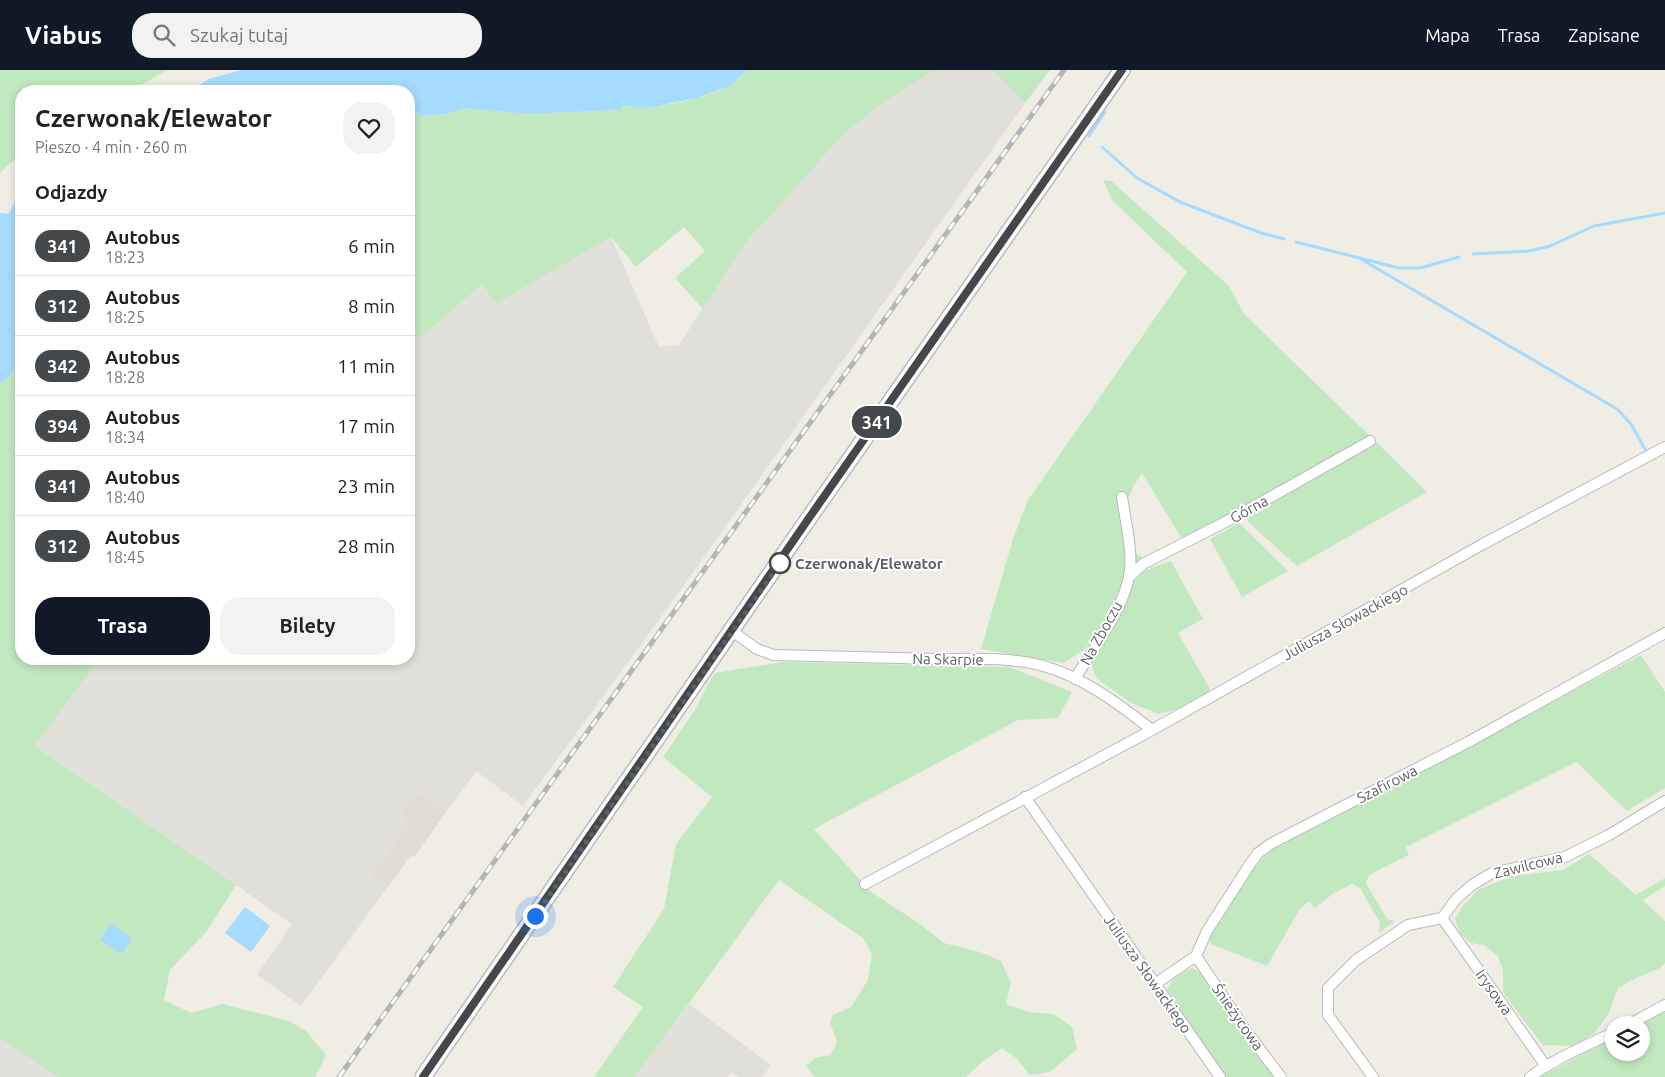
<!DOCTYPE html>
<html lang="pl">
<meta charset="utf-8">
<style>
:root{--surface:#fff;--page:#f2f2f2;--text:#222;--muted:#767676;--line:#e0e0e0;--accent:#111827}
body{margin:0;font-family:Ubuntu,sans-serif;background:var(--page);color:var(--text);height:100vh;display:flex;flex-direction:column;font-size:19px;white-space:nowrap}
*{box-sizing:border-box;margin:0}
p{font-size:16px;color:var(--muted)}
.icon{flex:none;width:28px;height:28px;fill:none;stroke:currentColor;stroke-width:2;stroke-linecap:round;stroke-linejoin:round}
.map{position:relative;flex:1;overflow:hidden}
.details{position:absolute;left:15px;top:15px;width:400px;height:580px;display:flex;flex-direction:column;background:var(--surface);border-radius:20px;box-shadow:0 2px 8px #0003}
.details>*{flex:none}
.badge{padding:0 10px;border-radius:16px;font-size:18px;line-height:32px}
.controls{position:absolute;left:1605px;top:946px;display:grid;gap:10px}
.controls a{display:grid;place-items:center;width:45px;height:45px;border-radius:50%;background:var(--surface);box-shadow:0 2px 8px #0003;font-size:25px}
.you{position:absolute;width:25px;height:25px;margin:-12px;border:4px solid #fff;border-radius:50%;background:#1a73e8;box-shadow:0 0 0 8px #1a73e833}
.map>.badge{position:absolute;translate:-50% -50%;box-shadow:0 0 0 2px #fff}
h2{padding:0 20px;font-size:19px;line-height:45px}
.round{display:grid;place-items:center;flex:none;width:52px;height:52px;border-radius:20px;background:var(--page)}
.overview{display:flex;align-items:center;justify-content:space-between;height:85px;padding:0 20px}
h1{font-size:24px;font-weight:700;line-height:38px}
.button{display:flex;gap:10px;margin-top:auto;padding:10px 20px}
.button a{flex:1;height:58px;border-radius:20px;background:var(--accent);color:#fff;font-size:20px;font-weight:700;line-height:58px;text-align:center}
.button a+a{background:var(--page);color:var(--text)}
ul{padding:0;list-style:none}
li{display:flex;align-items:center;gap:15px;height:60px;padding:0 20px;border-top:1px solid var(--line)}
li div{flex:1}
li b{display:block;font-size:19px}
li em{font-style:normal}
li .badge{min-width:55px;font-weight:700;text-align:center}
header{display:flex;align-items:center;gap:30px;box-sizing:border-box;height:70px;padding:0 25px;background:var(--accent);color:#fff}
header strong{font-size:24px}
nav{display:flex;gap:28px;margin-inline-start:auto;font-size:18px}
.search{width:350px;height:45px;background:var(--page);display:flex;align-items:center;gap:12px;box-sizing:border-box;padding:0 18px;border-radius:20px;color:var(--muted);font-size:19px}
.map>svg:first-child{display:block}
.industrial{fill:#e0dfd9}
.education{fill:#e0dcd3}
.green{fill:#c2e8c0}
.water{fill:#a5dbff}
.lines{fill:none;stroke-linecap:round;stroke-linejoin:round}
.stream{stroke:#a5dbff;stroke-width:3}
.minor-casing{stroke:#b7bbbf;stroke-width:12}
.secondary-casing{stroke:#b8bcc1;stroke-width:18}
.minor{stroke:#fff;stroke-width:10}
.secondary{stroke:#fff;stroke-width:15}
.rail-casing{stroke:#b4b5b6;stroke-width:5}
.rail{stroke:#fff;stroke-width:3;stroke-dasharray:9;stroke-linecap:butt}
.line-casing{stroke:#fff;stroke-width:11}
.line{stroke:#45484a;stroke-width:8}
.walk{stroke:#5c6166;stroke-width:5;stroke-dasharray:0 9}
.stop-dot{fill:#fff;stroke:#45484a;stroke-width:2.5}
.labels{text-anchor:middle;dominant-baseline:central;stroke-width:4;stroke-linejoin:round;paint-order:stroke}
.street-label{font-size:15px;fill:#5c6166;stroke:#fff}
.stop-label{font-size:15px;font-weight:bold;fill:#5c6166;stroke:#fff;text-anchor:start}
</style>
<header>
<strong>Viabus</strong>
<div class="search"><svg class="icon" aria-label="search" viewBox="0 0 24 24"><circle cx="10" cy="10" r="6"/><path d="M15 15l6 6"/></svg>Szukaj tutaj</div>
<nav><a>Mapa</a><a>Trasa</a><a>Zapisane</a></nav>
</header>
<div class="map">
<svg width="1665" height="1007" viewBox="0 0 1665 1007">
<rect width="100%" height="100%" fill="#f0ede5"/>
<path class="industrial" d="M 935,0 L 993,0 L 1025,33 L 672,532 L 523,736 L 476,701 L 446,742 L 418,722 L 408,756 L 371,806 L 387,818 L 301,936 L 257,905 L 292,854 L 35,676 L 99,589 L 409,589 L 409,264 L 414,266 L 423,266 L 482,214 L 496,234 L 611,167 L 659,277 L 679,275 L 743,176 L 843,65 L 884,32 Z
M 689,934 L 771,995 L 762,1007 L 738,1007 L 731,1002 L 727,1007 L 635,1007 Z
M 0,968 L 58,1007 L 0,1007 Z"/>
<path class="education" d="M 418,722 L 446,742 L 414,787 L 411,785 L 387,818 L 371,806 L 408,756 L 402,745 Z"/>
<path class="green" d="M 0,0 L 167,0 L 131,21 L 21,21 L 21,86 L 10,93 L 0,103 Z
M 747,0 L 935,0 L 884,32 L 843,65 L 743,176 L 703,239 L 675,208 L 705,181 L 684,157 L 636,197 L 611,167 L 496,234 L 482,214 L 423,266 L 413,266 L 409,264 L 409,31 L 420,46 L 448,44 L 465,38 L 527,44 L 621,40 L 621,36 L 632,35 L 633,39 C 663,36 702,30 729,16 C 736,12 742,5 747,0 Z
M 993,0 L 1050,0 L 1025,33 Z
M 1103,110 L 1111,111 L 1229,216 L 1244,244 L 1370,366 L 1183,471 L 1142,403 L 1133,417 L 1127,432 L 1133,482 L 1143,488 L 1120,517 L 1109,547 L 1085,579 L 1064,593 L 981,579 L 1013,469 L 1028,430 L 1187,202 L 1112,130 Z
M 21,288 L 21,589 L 99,589 L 35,676 L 236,815 L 207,861 L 170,900 L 164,930 L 191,943 L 223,934 L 289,951 L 306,961 L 326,985 L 315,1007 L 58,1007 L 0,968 L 0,314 L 9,307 Z
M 1375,371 L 1427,422 L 1297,496 L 1248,452 L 1249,444 Z
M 1239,453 L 1288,501 L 1242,527 L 1210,469 Z
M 1171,491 L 1203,549 L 1178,563 L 1211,621 L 1184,637 L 1159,644 L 1131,633 L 1096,608 L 1091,594 L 1096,577 L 1129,516 L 1146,500 Z
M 1641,585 L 1665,622 L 1665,718 L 1627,741 L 1576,692 L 1406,777 L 1409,785 L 1369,805 L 1366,813 L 1387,849 L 1395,851 L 1379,863 L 1380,853 L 1360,818 L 1352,814 L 1334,823 L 1315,838 L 1309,831 L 1300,839 L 1267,896 L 1211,874 L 1210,866 C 1229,834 1246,802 1274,778 Z
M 783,592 L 1010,597 L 1072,622 L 1058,648 L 1018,650 L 814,759 L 871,822 L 920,854 L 944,873 L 980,882 L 1001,891 L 1011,913 L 1006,934 L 1029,942 L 1054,944 L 1072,957 L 1077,979 L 1050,1002 L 1030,1005 L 1015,987 L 1002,978 L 983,991 L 966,1007 L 816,1007 L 813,1006 L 806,996 L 815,988 L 830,985 L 837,972 L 830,953 L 833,945 L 851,937 L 868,910 L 872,884 L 863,868 L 779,810 L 635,1007 L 594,1007 L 643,937 L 613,917 L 664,839 L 676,774 L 712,727 L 663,687 L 695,640 L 707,616 L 715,603 Z
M 1589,784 L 1636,825 L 1665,808 L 1665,816 L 1643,830 L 1665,851 L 1665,893 L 1660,898 L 1636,908 L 1618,918 L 1608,945 L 1595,963 L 1573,976 L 1543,975 L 1528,956 L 1503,922 L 1503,900 L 1498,886 L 1484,875 L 1471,873 L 1460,864 L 1455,849 L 1463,836 L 1479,819 L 1513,806 L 1563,800 Z
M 1192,898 L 1203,904 L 1243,964 L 1275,1007 L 1224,1007 L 1167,920 L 1174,907 Z
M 1665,941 L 1665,1007 L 1540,1007 L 1614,968 L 1614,982 L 1641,982 L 1641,955 L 1638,955 Z"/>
<path class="water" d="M 241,0 L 747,0 L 730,16 L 697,28 L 652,37 L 633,39 L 632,35 L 621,36 L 621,40 L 527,44 L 465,38 L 448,44 L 420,46 L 409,31 L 409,21 L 189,21 L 209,9 Z
M 21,124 L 21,288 L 9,307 L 0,314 L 0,143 L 9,144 L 17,127 Z
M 245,837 L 270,856 L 251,882 L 225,863 Z
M 111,854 L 132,868 L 122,884 L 100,870 Z"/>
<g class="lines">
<path class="stream" d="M 1089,66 L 1105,42
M 1102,77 L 1137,108 L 1180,132 L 1261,163 L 1284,169
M 1296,172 L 1399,198 L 1420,198 L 1459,187
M 1473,184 L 1529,181 L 1550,176 L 1594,156 L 1665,143
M 1359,188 L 1617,339 L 1631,354 L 1646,381"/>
<g class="minor-casing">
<path id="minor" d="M 1129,507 L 1143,494 L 1237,446 L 1370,371
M 732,561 L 757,579 L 774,585 C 829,586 883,588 938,589 C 971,589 1008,587 1040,595 C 1082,606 1119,634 1152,660
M 1075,609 C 1094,576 1121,544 1129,507 C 1134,484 1125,450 1122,427
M 1025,727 L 1220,1007
M 865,814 L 1152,660 L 1483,474 L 1665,377
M 1442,848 L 1545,995
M 1196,886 L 1246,961 L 1281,1007
M 1155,914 L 1196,886 L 1207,861 L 1250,794 L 1258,783 L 1272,773 L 1468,672 L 1665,563
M 1628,955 L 1665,935
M 1373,1007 L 1328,945 L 1328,918 L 1356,890 L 1408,855 L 1442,848 L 1457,828 L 1472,815 L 1492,803 L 1565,787 L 1609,765 L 1665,731
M 1530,1007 C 1554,989 1586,976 1614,962"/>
</g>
<g class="secondary-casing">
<path id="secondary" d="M 423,1007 L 809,448 L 1122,0"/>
</g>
<use href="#minor" class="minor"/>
<use href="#secondary" class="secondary"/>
<g class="rail-casing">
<path id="rail" d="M 339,1007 L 1064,0"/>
</g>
<use href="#rail" class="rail"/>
</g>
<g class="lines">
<g class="line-casing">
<path id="line" d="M 423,1007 L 809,448 L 1122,0"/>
</g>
<use href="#line" class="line"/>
<path class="walk" d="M 535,846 L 780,493"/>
</g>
<circle class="stop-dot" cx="780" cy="493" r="10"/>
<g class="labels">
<g class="street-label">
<text transform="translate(1249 439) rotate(-29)">Górna</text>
<text transform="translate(1345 552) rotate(-29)">Juliusza Słowackiego</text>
<text transform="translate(1101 563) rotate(-61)">Na Zboczu</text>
<text transform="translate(948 589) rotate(1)">Na Skarpie</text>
<text transform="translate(1387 714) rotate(-27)">Szafirowa</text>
<text transform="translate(1528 795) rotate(-14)">Zawilcowa</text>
<text transform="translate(1148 904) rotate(55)">Juliusza Słowackiego</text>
<text transform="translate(1494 922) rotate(55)">Irysowa</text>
<text transform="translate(1238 947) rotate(55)">Śnieżycowa</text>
</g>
<g class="stop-label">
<text x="795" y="493">Czerwonak/Elewator</text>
</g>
</g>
</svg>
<div class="controls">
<a><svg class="icon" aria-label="layers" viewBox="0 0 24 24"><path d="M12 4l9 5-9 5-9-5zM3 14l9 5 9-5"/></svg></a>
</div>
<div class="you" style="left:535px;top:846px"></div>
<b class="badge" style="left:877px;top:352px;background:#45484a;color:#fff">341</b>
<section class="details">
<div class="overview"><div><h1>Czerwonak/Elewator</h1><p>Pieszo · 4 min · 260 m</p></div><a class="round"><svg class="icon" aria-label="heart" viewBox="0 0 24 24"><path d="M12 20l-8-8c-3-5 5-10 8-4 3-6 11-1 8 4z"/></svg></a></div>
<h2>Odjazdy</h2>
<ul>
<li><span class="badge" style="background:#45484a;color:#fff">341</span><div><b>Autobus</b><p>18:23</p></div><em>6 min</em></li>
<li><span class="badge" style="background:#45484a;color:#fff">312</span><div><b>Autobus</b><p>18:25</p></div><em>8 min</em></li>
<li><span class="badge" style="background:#45484a;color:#fff">342</span><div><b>Autobus</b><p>18:28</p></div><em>11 min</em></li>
<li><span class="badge" style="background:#45484a;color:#fff">394</span><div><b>Autobus</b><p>18:34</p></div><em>17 min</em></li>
<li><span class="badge" style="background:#45484a;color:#fff">341</span><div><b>Autobus</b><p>18:40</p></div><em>23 min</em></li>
<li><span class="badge" style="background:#45484a;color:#fff">312</span><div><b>Autobus</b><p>18:45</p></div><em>28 min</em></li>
</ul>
<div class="button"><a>Trasa</a><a>Bilety</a></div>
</section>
</div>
